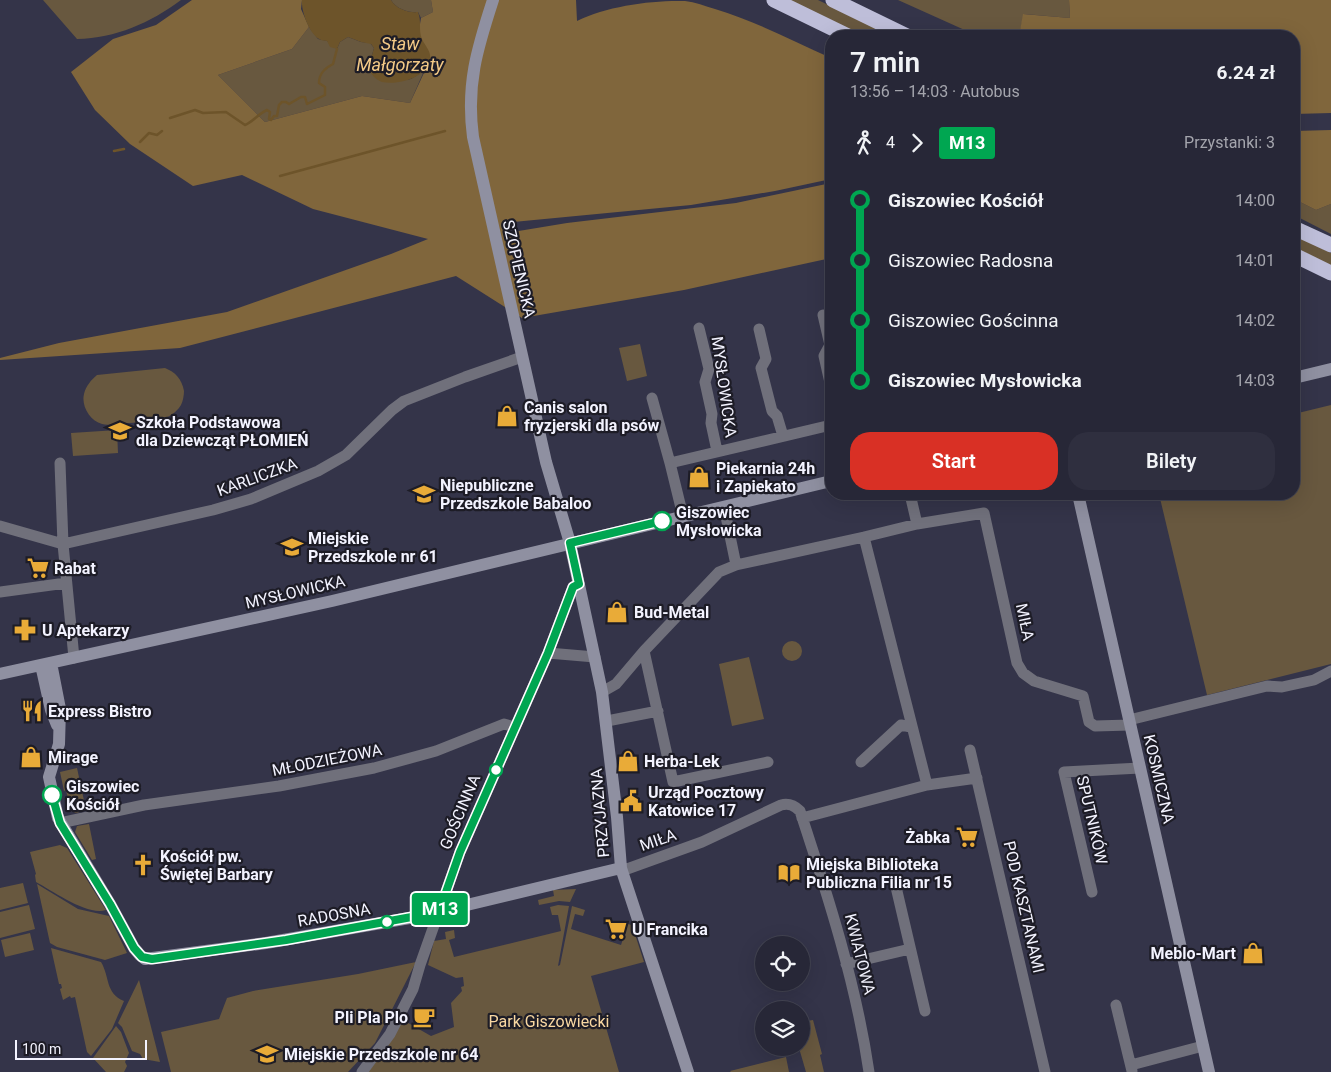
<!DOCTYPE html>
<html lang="pl">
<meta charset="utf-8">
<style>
:root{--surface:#272737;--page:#2f2f3f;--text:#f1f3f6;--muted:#a4a5ad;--line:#434452;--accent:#d93025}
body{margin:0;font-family:Roboto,sans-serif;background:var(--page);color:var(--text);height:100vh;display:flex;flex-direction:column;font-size:19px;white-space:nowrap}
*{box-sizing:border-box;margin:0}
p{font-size:16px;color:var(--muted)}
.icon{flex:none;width:28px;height:28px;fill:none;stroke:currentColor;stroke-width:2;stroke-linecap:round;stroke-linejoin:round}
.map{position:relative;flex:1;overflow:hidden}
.sheet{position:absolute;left:825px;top:30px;width:475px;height:470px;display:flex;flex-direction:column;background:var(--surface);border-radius:20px;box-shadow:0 5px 20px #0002,0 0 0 1px var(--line)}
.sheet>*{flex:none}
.badge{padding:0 10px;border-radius:4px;font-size:18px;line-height:32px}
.controls{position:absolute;left:755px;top:936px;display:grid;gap:10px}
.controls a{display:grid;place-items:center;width:55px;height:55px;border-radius:50%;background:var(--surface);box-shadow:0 5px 20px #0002,0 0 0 1px var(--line);font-size:25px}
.scale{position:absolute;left:15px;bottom:12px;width:132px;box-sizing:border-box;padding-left:5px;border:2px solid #f3f3ff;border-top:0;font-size:14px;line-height:18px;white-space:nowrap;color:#f3f3ff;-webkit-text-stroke:4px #1d1c26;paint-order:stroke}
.map>.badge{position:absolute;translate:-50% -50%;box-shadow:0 0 0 2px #fff}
.legs{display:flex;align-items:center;gap:8px;height:55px;padding:0 25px;font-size:16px}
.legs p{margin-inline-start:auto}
.overview{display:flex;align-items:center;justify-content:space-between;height:85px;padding:0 25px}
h1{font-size:28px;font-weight:600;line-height:38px}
.cta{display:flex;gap:10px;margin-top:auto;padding:10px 25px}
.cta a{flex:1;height:58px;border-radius:20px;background:var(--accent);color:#fff;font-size:20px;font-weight:600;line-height:58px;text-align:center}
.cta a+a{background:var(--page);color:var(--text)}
ul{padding:0 25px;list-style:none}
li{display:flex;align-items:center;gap:18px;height:60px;font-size:19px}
li i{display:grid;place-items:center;width:8px;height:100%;margin:0 6px;background:currentColor}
li i::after{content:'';width:12px;height:12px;margin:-6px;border:4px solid;border-radius:50%;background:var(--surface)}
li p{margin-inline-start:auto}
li:first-child i{background:linear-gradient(#0000 50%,currentColor 0)}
li:last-child i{background:linear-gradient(currentColor 50%,#0000 0)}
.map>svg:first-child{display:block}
.green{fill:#68583f}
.forest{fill:#80663c}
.water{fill:#6d542a}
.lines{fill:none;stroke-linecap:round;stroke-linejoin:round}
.stream{stroke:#6d542a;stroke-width:2.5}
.street{stroke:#70707b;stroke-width:11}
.secondary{stroke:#8f90a1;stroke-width:12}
.highway{stroke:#bebed9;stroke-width:15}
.line-1-casing{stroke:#fff;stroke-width:11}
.line-1{stroke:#00a651;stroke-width:8}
.stop-1-dot{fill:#fff;stroke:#00a651;stroke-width:2.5}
.labels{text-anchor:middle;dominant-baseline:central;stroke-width:4.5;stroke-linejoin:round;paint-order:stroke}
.street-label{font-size:16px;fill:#f3f3ff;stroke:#1d1c26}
.poi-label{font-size:16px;font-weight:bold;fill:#f3f3ff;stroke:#1d1c26;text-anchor:start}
.stop-label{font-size:16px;font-weight:bold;fill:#f3f3ff;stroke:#1d1c26;text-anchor:start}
.park-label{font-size:16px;fill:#f8d7a2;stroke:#1d1c26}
.water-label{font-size:18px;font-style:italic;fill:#f4ca87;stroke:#1d1c26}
</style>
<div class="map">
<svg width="1331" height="1072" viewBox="0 0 1331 1072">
<rect width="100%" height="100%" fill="#343449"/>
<path class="green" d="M 43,0 L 181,0 C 150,23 116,38 77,39 Z
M 391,0 L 431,0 L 433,12 L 421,18 L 418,12 C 409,13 396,9 391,0 Z
M 787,0 L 818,0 L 892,36 L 861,36 Z
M 898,0 L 1069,0 L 1070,18 L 1024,14 L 1019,36 L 978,36 Z
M 309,27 L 318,39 L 327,41 L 337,49 L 340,42 L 348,37 L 361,42 L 370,43 L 374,48 L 368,69 L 394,82 L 411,79 L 424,71 L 410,103 L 362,96 L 265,122 L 218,75 L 292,49 Z
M 1294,199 L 1316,210 L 1331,204 L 1331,234 L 1294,215 Z
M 1294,234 L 1331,253 L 1331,267 L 1294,249 Z
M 640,344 L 647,376 L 627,381 L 619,348 Z
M 165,368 C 175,372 182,379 184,391 C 184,395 183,401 181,405 C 170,423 148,421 129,423 C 121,423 109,426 102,424 C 90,421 81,406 84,394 C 86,386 91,380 97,375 Z
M 1331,405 L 1331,664 L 1207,695 L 1159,494 L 1294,494 L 1294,414 Z
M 117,430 L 118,453 L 73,456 L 71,433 Z
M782 651a10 10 0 1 1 20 0a10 10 0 1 1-20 0Z
M 749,657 L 764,719 L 732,726 L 719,664 Z
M 77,768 L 86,810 L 76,813 L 67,809 L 66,805 L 69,804 L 66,790 L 64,791 L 60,772 Z
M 89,824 L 96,859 L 92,860 L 75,832 L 77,826 Z
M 60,845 L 67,848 L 106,910 C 87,916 53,891 36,882 L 35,875 L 36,874 L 30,852 Z
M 23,883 L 28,903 L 0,910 L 0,888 Z
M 37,884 L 78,909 L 109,916 L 127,953 L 105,960 L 57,947 L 50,943 Z
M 576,889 L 570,902 L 559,901 L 539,905 L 538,900 L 554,896 L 553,890 Z
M 29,905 L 35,929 L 0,938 L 0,912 Z
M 558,905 L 569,906 L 558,966 L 560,965 L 572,906 L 585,910 L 583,916 L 575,914 L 571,929 L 621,945 L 626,930 L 621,928 L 623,923 L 632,925 L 644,962 L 591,976 L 619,1072 L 368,1072 L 403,1020 L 431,1036 L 454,1027 L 451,1003 L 462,991 L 461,987 L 464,986 L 463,977 L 456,978 L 428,965 L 434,941 L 446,939 L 445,932 L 454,930 L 455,938 L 449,940 L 454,957 L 561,931 L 558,915 L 552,915 L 550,907 Z
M 30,933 L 34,950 L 5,957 L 1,940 Z
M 51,948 L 101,962 C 110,977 105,993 124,1001 L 112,1029 L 91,1056 L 87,1052 L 75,997 L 71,998 L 70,996 L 63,1000 L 60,989 L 62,988 L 61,984 L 59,984 Z
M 416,962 L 375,1043 L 348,1072 L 171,1072 L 161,1032 L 219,1019 L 227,998 L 253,991 L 358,974 Z
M 139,980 L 160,1062 L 143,1059 L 140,1054 L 132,1051 L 122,1027 L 118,1023 Z
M 813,1020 L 822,1054 L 820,1055 L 824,1072 L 806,1072 L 799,1048 L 801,1048 L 801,1022 Z
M 116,1026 L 121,1032 L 129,1053 L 125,1062 L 127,1066 L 124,1072 L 106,1072 L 93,1058 Z
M 786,1057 L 789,1072 L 731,1072 L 730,1071 Z"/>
<path class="forest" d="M 192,0 L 302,0 L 301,9 L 309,27 L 292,49 L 218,75 L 265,122 L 362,96 L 410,103 L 429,62 L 418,36 L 421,18 L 433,12 L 431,0 L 576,0 L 577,21 C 607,6 652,0 685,1 C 695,2 705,6 715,9 C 755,21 793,41 831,58 L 831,179 L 775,191 L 691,205 L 504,223 L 506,233 L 567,223 L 736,203 L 831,183 L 831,258 L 684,290 L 522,318 L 456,276 L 180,348 L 0,360 L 0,358 L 59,343 L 227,312 L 391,254 L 428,239 L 313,209 L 242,175 L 193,186 L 130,144 L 95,110 L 71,72 L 113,39 L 156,25 Z
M 1069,0 L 1331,0 L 1331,113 L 1294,114 L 1294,36 L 1019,36 L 1023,14 L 1070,18 Z
M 1331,130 L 1331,204 L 1316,210 L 1294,199 L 1294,131 Z"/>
<path class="water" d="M 302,0 L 391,0 C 396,9 409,13 418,12 C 422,21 418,30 422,39 C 426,48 433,52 429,63 C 423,79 397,85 382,82 C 376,80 371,74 368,69 L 374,48 L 371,44 L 361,42 L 348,37 L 340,42 L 337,49 L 330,47 L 327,41 C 324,41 321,40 319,39 C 309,33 301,11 302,0 Z"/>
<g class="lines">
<path class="stream" d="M 170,118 L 195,110 L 203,113 L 226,112 L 245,125 C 254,121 258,114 267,110 L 270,112 L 269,119 L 271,120 L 274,116 L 277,116 L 279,105 L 282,102 L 286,102 L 289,104 L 301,97 L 305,97 L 307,104 L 325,95 L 325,87 L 319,83 C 319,73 325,68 333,64 L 337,49
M 140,142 L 149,133 L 157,135 L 162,131
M 114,151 L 124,149
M 280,176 L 445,131"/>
<path class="street" d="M 823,315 L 830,345 L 824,356 L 831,387
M 699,328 L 709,369 L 705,382 L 712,414 L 711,423 L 717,451
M 759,329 L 766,359 L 761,368 L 772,411 L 777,416 L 783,436
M 652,398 L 670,463
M 910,494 L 917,524
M 724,507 L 736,565
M 683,516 L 670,463 L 831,425
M 0,526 L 63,544 L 60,463
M 0,592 L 66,583
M 644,651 L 673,782 L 768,762
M 548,653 L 595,657
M 74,658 L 63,544 L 213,510 L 251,499 L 318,471 L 346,455 L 392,410 L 404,401 L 465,377 L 522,357
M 602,692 L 616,684 L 644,651 L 719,572 L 736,565 L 864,537
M 1129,720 L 1267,686 L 1282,687 L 1314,680 L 1331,671
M 607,721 L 658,711
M 970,750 L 1045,1072
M 861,762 L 901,725 L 911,727
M 927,785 L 864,537 L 917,524 L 984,513 L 1017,663 L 1023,673 L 1034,681 L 1083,696 L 1089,722 L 1095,726 L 1130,725
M 802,818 L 927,785 L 977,778
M 60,823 L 144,805 L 279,786 L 374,768 L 436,751 L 504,724 L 515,727
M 621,868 L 627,869 L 702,842 L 781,805 C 789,803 794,805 800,811 C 828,896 856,983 869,1072
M 896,887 L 925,1011
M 1092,892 L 1064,772 L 1140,768
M 846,964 L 910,949
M 1116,1005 L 1132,1071
M 1131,1065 L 1203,1046
M 362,1072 L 390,1034 L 413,989 L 420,965 L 460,852 L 548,653 L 573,587 L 579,584"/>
<path class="secondary" d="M 493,0 C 477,49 466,85 473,137 L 546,462 L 570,543 L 602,692 L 617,817 L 621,868 L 688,1072
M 1294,378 L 1331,369
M 1078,494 L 1209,1072
M 51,663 L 60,709 L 59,744 L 49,777 L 58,818 L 110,904 L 134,948 L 140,955 L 145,959 L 266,943 L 421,916 L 621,868
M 41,665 L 51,710 L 57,725
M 0,674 L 332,601 L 831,481"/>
<path class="highway" d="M 774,0 L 848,36
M 833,0 L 907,36
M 1294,228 L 1331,245
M 1294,255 L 1331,273"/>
</g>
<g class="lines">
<g class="line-1-casing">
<path id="line-1" d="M 52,795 L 60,823 L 110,904 L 134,948 L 142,957 L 152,959 L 286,940 L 439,912 L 460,852 L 548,653 L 573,587 L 579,584 L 570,543 L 662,521"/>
</g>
<use href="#line-1" class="line-1"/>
</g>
<defs>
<g id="shop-bare" transform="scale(1.725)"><path d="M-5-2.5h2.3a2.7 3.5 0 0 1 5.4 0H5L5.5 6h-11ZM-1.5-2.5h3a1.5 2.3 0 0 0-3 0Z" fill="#e9ab38" stroke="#1d1c26" stroke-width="2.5" paint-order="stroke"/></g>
<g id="school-bare" transform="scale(1.725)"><path d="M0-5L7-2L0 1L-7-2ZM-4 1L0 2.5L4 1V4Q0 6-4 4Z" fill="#e9ab38" stroke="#1d1c26" stroke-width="2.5" paint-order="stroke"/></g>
<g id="supermarket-bare" transform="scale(1.725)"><path d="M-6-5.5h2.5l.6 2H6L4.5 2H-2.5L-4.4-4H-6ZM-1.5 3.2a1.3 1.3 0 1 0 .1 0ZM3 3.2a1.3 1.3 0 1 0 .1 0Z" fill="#e9ab38" stroke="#1d1c26" stroke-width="2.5" paint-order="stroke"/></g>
<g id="pharmacy-bare" transform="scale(1.725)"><path d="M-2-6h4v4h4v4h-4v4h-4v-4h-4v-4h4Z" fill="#e9ab38" stroke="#1d1c26" stroke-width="2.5" paint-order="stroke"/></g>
<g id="restaurant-bare" transform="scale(1.725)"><path d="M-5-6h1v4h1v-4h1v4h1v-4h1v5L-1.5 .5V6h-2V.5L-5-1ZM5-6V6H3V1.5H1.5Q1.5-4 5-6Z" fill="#e9ab38" stroke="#1d1c26" stroke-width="2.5" paint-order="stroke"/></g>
<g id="civic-bare" transform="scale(1.725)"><path d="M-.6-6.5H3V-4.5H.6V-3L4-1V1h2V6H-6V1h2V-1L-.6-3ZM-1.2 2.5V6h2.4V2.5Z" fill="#e9ab38" stroke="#1d1c26" stroke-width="2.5" paint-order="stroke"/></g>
<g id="church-bare" transform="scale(1.725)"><path d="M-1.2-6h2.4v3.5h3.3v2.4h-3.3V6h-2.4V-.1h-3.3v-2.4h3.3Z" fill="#e9ab38" stroke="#1d1c26" stroke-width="2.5" paint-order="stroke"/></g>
<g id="library-bare" transform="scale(1.725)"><path d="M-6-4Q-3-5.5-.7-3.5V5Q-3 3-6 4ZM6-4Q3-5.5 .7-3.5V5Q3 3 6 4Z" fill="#e9ab38" stroke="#1d1c26" stroke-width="2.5" paint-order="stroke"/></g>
<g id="cafe-bare" transform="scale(1.725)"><path d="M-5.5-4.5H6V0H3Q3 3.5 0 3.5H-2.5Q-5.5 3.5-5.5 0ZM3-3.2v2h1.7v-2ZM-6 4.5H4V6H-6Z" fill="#e9ab38" stroke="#1d1c26" stroke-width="2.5" paint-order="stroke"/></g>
</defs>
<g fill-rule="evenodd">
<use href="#shop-bare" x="507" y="416"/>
<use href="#school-bare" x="120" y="431"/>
<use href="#shop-bare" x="699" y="477"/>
<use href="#school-bare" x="424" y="494"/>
<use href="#school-bare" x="292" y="547"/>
<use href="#supermarket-bare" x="38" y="568"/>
<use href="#shop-bare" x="617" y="612"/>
<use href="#pharmacy-bare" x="25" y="630"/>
<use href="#restaurant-bare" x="32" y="711"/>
<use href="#shop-bare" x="31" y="757"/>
<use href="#shop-bare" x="628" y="761"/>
<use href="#civic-bare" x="631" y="801"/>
<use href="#supermarket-bare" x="967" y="837"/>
<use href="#church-bare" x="143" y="865"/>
<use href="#library-bare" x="789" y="873"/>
<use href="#supermarket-bare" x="616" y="929"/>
<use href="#shop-bare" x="1253" y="953"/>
<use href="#cafe-bare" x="424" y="1017"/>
<use href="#school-bare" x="267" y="1054"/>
</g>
<g class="stop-1-dot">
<circle cx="662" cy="521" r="9"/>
<circle cx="496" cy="770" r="6"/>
<circle cx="52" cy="795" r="9"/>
<circle cx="387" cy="922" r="6"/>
</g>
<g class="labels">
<g class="street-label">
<text transform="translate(519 269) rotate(77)">SZOPIENICKA</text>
<text transform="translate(724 387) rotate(82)">MYSŁOWICKA</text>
<text transform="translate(257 477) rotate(-20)">KARLICZKA</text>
<text transform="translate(295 592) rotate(-13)">MYSŁOWICKA</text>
<text transform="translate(1025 622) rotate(78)">MIŁA</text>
<text transform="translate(327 760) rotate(-11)">MŁODZIEŻOWA</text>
<text transform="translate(1159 779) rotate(77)">KOSMICZNA</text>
<text transform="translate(460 812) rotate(-67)">GOŚCINNA</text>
<text transform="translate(600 813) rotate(-95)">PRZYJAZNA</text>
<text transform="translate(1092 820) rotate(77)">SPUTNIKÓW</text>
<text transform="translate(658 840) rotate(-19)">MIŁA</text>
<text transform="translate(1024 907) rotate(77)">POD KASZTANAMI</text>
<text transform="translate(334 915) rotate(-10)">RADOSNA</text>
<text transform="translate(860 954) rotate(76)">KWIATOWA</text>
</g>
<g class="poi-label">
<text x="524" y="407">Canis salon<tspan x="524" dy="18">fryzjerski dla psów</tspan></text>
<text x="136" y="422">Szkoła Podstawowa<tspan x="136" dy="18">dla Dziewcząt PŁOMIEŃ</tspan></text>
<text x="716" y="468">Piekarnia 24h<tspan x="716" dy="18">i Zapiekato</tspan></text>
<text x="440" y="485">Niepubliczne<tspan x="440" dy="18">Przedszkole Babaloo</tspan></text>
<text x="308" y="538">Miejskie<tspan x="308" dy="18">Przedszkole nr 61</tspan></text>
<text x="54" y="568">Rabat</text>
<text x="634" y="612">Bud-Metal</text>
<text x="42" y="630">U Aptekarzy</text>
<text x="48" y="711">Express Bistro</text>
<text x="48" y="757">Mirage</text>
<text x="644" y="761">Herba-Lek</text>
<text x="648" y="792">Urząd Pocztowy<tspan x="648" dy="18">Katowice 17</tspan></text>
<text x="950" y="837" text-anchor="end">Żabka</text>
<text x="160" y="856">Kościół pw.<tspan x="160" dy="18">Świętej Barbary</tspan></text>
<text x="806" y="864">Miejska Biblioteka<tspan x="806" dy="18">Publiczna Filia nr 15</tspan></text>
<text x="632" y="929">U Francika</text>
<text x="1236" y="953" text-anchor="end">Meblo-Mart</text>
<text x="408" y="1017" text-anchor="end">Pli Pla Plo</text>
<text x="284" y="1054">Miejskie Przedszkole nr 64</text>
</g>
<g class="stop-label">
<text x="676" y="512">Giszowiec<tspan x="676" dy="18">Mysłowicka</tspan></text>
<text x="66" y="786">Giszowiec<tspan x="66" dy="18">Kościół</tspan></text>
</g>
<g class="park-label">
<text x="549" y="1021">Park Giszowiecki</text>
</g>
<g class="water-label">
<text x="400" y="43">Staw<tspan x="400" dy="21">Małgorzaty</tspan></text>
</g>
</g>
</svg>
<div class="controls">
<a><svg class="icon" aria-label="locate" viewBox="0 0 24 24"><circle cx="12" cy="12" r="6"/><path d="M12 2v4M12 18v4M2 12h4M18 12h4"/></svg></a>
<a><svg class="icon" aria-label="layers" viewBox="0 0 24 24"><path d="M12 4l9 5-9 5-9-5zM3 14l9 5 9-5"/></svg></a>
</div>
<div class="scale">100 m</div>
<b class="badge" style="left:440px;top:909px;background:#00a651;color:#fff">M13</b>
<section class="sheet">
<div class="overview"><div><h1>7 min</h1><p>13:56 – 14:03 · Autobus</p></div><b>6.24 zł</b></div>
<div class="legs"><svg class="icon" aria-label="walk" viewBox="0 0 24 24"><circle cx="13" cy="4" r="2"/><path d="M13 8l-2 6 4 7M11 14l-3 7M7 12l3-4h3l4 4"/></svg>4<svg class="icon" aria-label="forward" viewBox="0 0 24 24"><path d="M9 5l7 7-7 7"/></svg><b class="badge" style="background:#00a651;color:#fff">M13</b><p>Przystanki: 3</p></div>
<ul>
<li><i style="color:#00a651"></i><b>Giszowiec Kościół</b><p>14:00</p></li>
<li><i style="color:#00a651"></i><span>Giszowiec Radosna</span><p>14:01</p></li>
<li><i style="color:#00a651"></i><span>Giszowiec Gościnna</span><p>14:02</p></li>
<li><i style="color:#00a651"></i><b>Giszowiec Mysłowicka</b><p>14:03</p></li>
</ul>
<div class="cta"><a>Start</a><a>Bilety</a></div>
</section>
</div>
